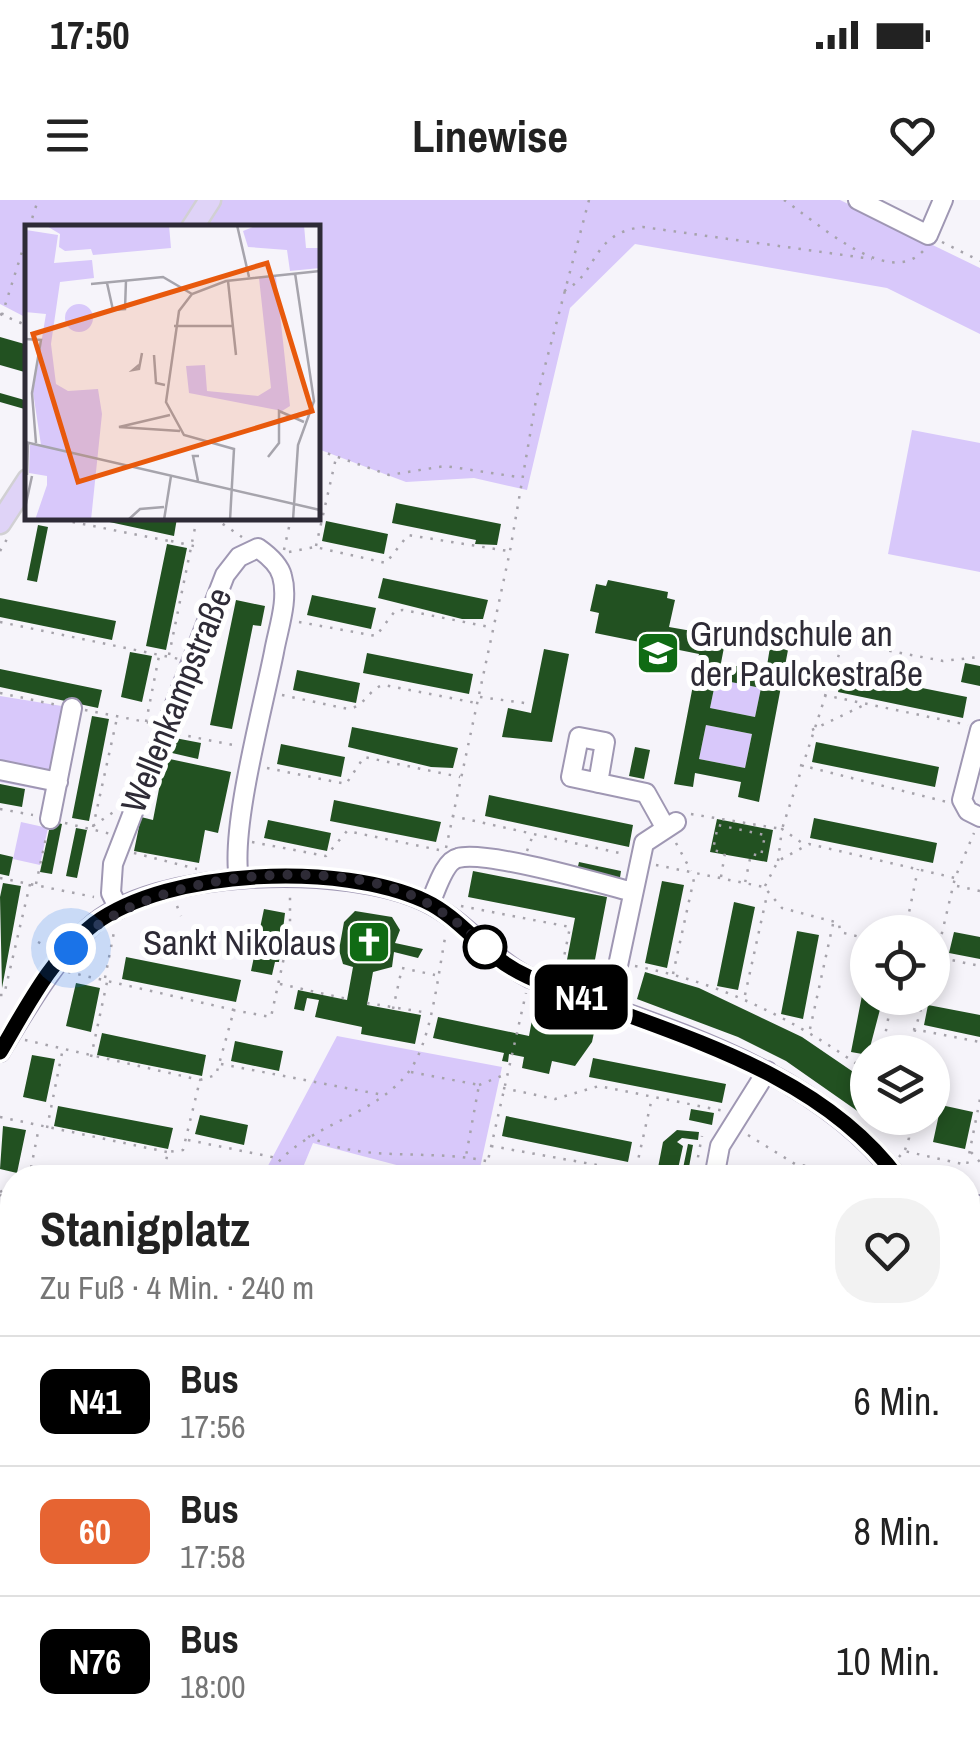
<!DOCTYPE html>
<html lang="de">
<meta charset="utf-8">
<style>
:root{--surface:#fff;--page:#f2f2f2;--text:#222;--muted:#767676;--line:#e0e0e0}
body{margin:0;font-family:"Archivo Narrow",sans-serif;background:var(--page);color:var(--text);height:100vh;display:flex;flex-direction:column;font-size:38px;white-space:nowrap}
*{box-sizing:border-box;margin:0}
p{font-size:32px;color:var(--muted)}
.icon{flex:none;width:55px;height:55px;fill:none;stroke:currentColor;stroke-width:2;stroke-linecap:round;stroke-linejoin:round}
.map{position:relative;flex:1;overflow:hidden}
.sheet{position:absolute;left:0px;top:965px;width:980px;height:582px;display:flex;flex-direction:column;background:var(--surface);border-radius:40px 40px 0 0;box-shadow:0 5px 15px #0003}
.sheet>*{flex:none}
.badge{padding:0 20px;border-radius:15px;font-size:35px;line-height:65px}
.buttons{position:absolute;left:850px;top:715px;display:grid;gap:20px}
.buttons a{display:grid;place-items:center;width:100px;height:100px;border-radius:50%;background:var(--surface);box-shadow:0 5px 15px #0003;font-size:50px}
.you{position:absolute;width:50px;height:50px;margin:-25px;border:8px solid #fff;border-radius:50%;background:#1a73e8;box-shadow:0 0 0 15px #1a73e833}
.map>.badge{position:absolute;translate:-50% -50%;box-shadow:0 0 0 5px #fff}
.round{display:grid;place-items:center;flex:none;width:105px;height:105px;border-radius:40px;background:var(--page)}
.headline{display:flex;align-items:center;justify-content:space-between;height:170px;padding:0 40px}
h1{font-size:48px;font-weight:700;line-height:75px}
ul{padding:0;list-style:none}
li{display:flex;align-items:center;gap:30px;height:130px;padding:0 40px;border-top:2px solid var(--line)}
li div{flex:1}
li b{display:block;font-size:38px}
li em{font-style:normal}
li .badge{min-width:110px;font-weight:700;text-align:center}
.status{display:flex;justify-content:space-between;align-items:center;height:70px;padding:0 50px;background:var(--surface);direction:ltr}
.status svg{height:28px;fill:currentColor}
header{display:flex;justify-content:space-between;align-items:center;height:130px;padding:0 40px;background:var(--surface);font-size:45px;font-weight:700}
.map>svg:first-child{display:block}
.green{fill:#d8c8fa}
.building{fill:#225121;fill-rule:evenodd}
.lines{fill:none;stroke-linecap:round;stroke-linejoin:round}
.minor-casing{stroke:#9f97b3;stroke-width:22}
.major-casing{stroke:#d1d0d3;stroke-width:25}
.path{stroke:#a6a3ab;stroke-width:2.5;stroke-dasharray:2.5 8;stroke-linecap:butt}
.minor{stroke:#fff;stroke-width:18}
.major{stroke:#dfd3f7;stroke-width:20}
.line-casing{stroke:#fff;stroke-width:22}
.line{stroke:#000;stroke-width:15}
.walk{stroke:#2e2b36;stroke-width:10;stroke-dasharray:0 18}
.stop-dot{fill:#fff;stroke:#000;stroke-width:5}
.labels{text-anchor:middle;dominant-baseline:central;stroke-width:10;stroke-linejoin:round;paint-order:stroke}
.poi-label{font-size:35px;fill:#2e2b36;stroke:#fff;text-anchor:start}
.street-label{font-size:35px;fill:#2e2b36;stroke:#fff}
.inset-road{fill:none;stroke:#a6a4ac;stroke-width:2.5}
.view{fill:#e8590c;fill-opacity:0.15;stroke:#e8590c;stroke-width:5}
.inset-edge{fill:none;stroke:#2e2b36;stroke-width:5}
</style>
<div class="status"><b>17:50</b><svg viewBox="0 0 49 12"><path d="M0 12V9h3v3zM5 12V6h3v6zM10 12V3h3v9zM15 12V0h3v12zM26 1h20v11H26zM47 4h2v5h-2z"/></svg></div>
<header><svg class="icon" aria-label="menu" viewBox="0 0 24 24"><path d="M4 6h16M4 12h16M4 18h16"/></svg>Linewise<svg class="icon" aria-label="heart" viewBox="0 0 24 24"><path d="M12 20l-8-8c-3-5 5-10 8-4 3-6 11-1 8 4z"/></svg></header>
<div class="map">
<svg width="980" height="1547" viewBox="0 0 980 1547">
<rect width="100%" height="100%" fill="#f6f4fa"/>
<path class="green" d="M 0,0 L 840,0 L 980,68 L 980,134 L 887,88 L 635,44 L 570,108 L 527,290 L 474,278 L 406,282 L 318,249 L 318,28 L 28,28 L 27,118 L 0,104 Z
M 912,230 L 980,243 L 980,372 L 888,354 Z
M 716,479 L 761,488 L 755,517 L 710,508 Z
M 0,496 L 68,507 L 52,592 L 0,582 Z
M 706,525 L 752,534 L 745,568 L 699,559 Z
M 21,622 L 48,628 L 40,665 L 13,659 Z
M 337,836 L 502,867 L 478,977 L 442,977 L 313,943 L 299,977 L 262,977 Z
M 43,1535 L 226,1535 L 224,1547 L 115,1547 L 85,1541 L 83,1547 L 41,1544 Z
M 611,1535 L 887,1535 L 885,1547 L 671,1547 Z"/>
<path class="building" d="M 0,137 L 28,145 L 28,173 L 0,165 Z
M 0,193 L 28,201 L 28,210 L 0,202 Z
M 396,303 L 501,324 L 497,345 L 475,344 L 476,340 L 392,323 Z
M 91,318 L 177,318 L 174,336 Z
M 326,321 L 388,334 L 384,354 L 322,341 Z
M 38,325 L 48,327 L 37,382 L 27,380 Z
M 167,344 L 187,348 L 166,450 L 146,446 Z
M 383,378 L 488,400 L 483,419 L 462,419 L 378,398 Z
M 608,380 L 668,392 L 667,398 L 675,400 L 669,427 L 726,437 L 721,463 L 766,472 L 770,447 L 788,450 L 759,602 L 738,597 L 741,582 L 695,573 L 693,587 L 674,584 L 699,454 L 595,433 L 599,413 L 590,411 L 596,384 L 606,386 ZM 716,479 L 761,488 L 755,517 L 710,508 ZM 706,525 L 752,534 L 745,568 L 699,559 Z
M 312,395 L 376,408 L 371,429 L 307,415 Z
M 0,398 L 116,421 L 112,440 L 0,417 Z
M 236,400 L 265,406 L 261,426 L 253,425 L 232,529 L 210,525 Z
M 544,449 L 569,454 L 552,542 L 502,537 L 508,508 L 531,513 Z
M 130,452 L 152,456 L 142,502 L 121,497 Z
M 367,453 L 473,474 L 469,494 L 363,473 Z
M 965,463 L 980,466 L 980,486 L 961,482 Z
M 0,469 L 102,490 L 98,508 L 0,487 Z
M 297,470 L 360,483 L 356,503 L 293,490 Z
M 842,472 L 967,497 L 963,518 L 838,492 Z
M 92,516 L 109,519 L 89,621 L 72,618 Z
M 352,527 L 458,548 L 453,568 L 431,567 L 348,547 Z
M 175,538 L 201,543 L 198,559 L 172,553 Z
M 816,542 L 939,567 L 935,587 L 812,562 Z
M 281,544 L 345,557 L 341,577 L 277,564 Z
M 635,547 L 650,550 L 644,579 L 629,576 Z
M 165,558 L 231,572 L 218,633 L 205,630 L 199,663 L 134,651 L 141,617 L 153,620 Z
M 0,584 L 25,589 L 22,607 L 0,603 Z
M 489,595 L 633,625 L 629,647 L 485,616 Z
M 334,600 L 441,622 L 436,642 L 330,621 Z
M 814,618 L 937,643 L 933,663 L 810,638 Z
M 717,619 L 773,630 L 767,662 L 710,652 Z
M 268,620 L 331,633 L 327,651 L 264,638 Z
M 51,621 L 62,624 L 52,674 L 40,672 Z
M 76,628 L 87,630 L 77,678 L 66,676 Z
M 0,654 L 13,657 L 9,676 L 0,674 Z
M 579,662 L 621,671 L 619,684 L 576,675 Z
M 473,671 L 607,697 L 593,770 L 566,765 L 575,718 L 468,697 Z
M 662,681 L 684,685 L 667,768 L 645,763 Z
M 3,683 L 21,686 L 2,788 L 0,697 Z
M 734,702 L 755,707 L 738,790 L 717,786 Z
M 264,709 L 285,713 L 279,762 L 275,762 L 272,775 L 251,771 Z
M 355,711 L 392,717 L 400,730 L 395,743 L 423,749 L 418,758 L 394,752 L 392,767 L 373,772 L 367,805 L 421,815 L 415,844 L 361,834 L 362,827 L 315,817 L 319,800 L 307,798 L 304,811 L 294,809 L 298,790 L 347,800 L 353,767 L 343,764 L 339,750 L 344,722 Z
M 797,731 L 819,735 L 803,819 L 781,814 Z
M 954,732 L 980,737 L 980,759 L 949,753 Z
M 126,757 L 241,780 L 236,802 L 122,779 Z
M 645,772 L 699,788 L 802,837 L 868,882 L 868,918 L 881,918 L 876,924 L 786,861 L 738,837 L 637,799 Z
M 866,775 L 868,798 L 883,798 L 868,855 L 851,852 Z
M 76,783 L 100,788 L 91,832 L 66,826 Z
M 535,804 L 562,809 L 561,816 L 596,823 L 592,842 L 575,866 L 552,861 L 549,874 L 522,868 L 524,857 L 509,854 L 508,862 L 502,861 L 504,853 L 433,838 L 438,817 L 529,836 Z
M 928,805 L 980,815 L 980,837 L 924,825 Z
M 102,833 L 206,855 L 202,876 L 97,855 Z
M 235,841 L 283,851 L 279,871 L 231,861 Z
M 32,855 L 55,859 L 46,902 L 23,897 Z
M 593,858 L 726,884 L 722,903 L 589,877 Z
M 941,905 L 973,912 L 965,949 L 933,942 Z
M 58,906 L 173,928 L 168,949 L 54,926 Z
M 691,909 L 714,913 L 712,925 L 689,920 Z
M 200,915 L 248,925 L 244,945 L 195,934 Z
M 506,916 L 632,942 L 628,962 L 502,936 Z
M 3,926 L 26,930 L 17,973 L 0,969 Z
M 677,930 L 699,932 L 698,940 L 682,938 L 677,942 L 683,946 L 676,978 L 656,978 L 663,942 Z
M 688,944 L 693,945 L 687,978 L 681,978 Z
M 0,1053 L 12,1055 L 12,1077 L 0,1075 Z
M 0,1133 L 12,1136 L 12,1157 L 0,1154 Z
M 5,1183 L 12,1184 L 12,1225 L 0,1222 Z
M 0,1251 L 12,1253 L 12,1312 L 0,1309 Z
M 978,1297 L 980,1297 L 980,1335 L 971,1333 Z
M 968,1451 L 980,1454 L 969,1524 L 968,1524 Z
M 226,1535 L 247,1535 L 244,1547 L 224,1547 Z
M 473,1535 L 567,1535 L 600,1542 L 599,1547 L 513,1547 L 473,1539 Z
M 918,1535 L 967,1535 L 965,1547 L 915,1547 Z
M 435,1538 L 458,1542 L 457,1547 L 433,1547 Z"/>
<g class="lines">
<g class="minor-casing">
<path id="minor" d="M 858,0 L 928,35 L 943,0
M 980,530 L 962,600 L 968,611 L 980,617
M 0,570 L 58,582
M 598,583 L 605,542 L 579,537 L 571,577 L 646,593 L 665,627
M 50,619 L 72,508
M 430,703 C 436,691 444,661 458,658 C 486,650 599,683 633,692
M 119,709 L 111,693 L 113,664 L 225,375 L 239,357 L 258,348 C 268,355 279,364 282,376 C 289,400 278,429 274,452 C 263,508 230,628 239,679
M 609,808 L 644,643 L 676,622
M 0,852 C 26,809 52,763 89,728 C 154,667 349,664 426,702 C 466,721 491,759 530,778 C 656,827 812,864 898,978
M 714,978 L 720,946 L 767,871
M 968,1014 L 980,1005
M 0,1324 L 12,1328
M 968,1420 L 980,1422
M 0,1427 L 12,1415
M 0,1543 L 3,1547
M 898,1547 L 900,1535"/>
</g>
<g class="major-casing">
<path id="major" d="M 192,28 L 210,0
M 0,323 L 28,280"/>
</g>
<path class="path" d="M 784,0 C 817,22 888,89 923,51
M 29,28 L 38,0
M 942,42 L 980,61
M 564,91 C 600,72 590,33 643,27 L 872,59
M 0,114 L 28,126
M 2,115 L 28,33
M 318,250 L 389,275 L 445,266 L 518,277
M 52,318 L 169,341
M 214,318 L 242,337
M 171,341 L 198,347
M 316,346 L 336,258
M 284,350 L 291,318
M 0,351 L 7,339
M 289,352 L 315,347 L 386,363 L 408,335 L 508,351
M 0,422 L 179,459
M 299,422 L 376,436 L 395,411 L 403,410 L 490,427
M 169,455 L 197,318
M 0,493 L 57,505
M 282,495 L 348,509 C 365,507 370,487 384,485 L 476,503
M 824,495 L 968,525
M 480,497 L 532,504
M 85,510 L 151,523
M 146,522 L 159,456
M 812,530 L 864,505
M 178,534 L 238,546
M 800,565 L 947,602
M 267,568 L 346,584 L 364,557 L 460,577
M 0,609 L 33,615
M 691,614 L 782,629 L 843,442 L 943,461 L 980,457
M 452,616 L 624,654
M 65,623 L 111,634
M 93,626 L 115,611
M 93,627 L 117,518
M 252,642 L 326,656 L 347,631 L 439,650
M 676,643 L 691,671
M 446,648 L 510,351 L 536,200 L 589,0
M 527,651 L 533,635
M 134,653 L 197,669
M 778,661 L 782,629 L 805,645
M 656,665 L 764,687 L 782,708 L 839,723 L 840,732 L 868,739
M 721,677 L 725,653 L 713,650 L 718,625 L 765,635 L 761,656 L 751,654 L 745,683
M 0,678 L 94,697
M 36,684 L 47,633
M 765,686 L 778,661 L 809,644 L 955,678
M 957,686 L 980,691
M 177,706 L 181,716
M 461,706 L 570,727 L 561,772
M 905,732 L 918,669
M 38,742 L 50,748
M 932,756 L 980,766
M 635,766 C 723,783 796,820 868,872
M 68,772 L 234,810 L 216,875 L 200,880 L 183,950 L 168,952 L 162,978
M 673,774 L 695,674
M 932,775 L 955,678 L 974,633
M 105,778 L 114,732
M 280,784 L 347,799
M 0,795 L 4,795 L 30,684
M 745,795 L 767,695
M 367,803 L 429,813
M 393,809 L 402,768 L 435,775
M 233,810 L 271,817 L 290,730 L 290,695
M 810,829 L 833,724
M 913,829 L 980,842
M 25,840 L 200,880
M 882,852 L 892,798
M 909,852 L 924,798
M 91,857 L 107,782
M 221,864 L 383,895
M 411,872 L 479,885 L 466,956
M 479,885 L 504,875
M 503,888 L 555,899 L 599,886 L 724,911
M 0,917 L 167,952
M 47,928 L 62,853
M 877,928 L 885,918
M 748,935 L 795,964 L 843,972 L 850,978
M 308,936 C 362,964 428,948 486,961
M 188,940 L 277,958
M 491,946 L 636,972
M 905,950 L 909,938 L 907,918
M 971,952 L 980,962
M 899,957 L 904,951 L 967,965 L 980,899
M 29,978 L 39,927
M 266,978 C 300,924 369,921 407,874 C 432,844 438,772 446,733
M 484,978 L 526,793
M 634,978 L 652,898
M 694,978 L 702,936
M 0,992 L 12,986
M 0,995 L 12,1000
M 0,1080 L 12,1083
M 0,1095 L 12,1088
M 968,1244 L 980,1244
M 437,1535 L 477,1547
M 660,1535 L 670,1544
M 39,1547 L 43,1535
M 252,1547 L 254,1535
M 464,1547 L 467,1535
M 668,1547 L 674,1535
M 843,1547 L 845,1535"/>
<use href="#minor" class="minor"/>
<use href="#major" class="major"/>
</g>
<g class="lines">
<g class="line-casing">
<path id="line" d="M 0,852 C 26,808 53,755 94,724 C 170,668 341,662 425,701 C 453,714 472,738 496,757 C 518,775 545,784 571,794 C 685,838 821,874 898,978"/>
</g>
<use href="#line" class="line"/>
<path class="walk" d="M 71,748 C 136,677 303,659 392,688 C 429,699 464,726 485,747"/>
</g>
<defs>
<g id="school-square" transform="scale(2.25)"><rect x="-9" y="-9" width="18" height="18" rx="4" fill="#106b14" stroke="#fff"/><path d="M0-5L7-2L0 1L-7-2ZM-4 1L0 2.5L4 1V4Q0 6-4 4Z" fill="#fff"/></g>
<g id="church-square" transform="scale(2.25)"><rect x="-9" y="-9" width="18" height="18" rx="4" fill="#106b14" stroke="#fff"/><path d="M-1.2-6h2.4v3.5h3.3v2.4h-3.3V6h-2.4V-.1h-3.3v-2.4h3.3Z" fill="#fff"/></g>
</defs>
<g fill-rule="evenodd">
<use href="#school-square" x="658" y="453"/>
<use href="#church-square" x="369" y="742"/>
</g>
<circle class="stop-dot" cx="485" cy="747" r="20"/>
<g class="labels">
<g class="poi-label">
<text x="690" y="433">Grundschule an<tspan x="690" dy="40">der Paulckestraße</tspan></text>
<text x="336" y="742" text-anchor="end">Sankt Nikolaus</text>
</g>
<g class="street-label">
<text transform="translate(176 500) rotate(-68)">Wellenkampstraße</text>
</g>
</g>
<g transform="translate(25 25)">
<rect width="295" height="295" fill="#f6f4fa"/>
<path d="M 20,0 L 144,0 L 146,23 L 68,30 L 66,24 L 40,26 L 34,22 L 35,9 ZM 233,0 L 279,0 L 281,23 L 295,23 L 295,43 L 265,46 L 262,25 L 223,22 L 218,6 ZM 1,5 L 33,10 L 29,38 L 67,35 L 69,53 L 35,57 L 26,119 L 31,159 L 43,166 L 73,164 L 77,189 L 66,295 L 10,295 L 22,260 L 22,251 L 4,248 L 5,220 L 16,220 L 8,167 L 21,89 L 0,87 ZM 251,52 L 265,181 L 257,186 L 164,168 L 161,141 L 180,140 L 182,166 L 233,171 L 246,163 L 234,53 ZM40 93a14 14 0 1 1 28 0a14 14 0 1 1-28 0Z" fill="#d8c8fa"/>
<path class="inset-road" d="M 212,0 L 224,52M 203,56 L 211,130M 82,58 L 88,85 L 100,84 L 101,55M 66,59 L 138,52 L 167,69M 149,101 L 208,101M 0,114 L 16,115 L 7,168 L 11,218M 129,130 L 131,158 L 140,160M 114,140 L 108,145 L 114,144 L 117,128M 145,190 L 94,202 L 155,206M 0,217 L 295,285M 243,232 L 254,218 L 254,186 L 279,197M 2,250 L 3,218M 173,256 L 168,231 L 174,231M 0,283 L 7,251M 103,295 L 115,284 L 139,282M 139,295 L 146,251M 205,295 L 209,224 L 159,210 L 141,177 L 154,86 L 167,69 L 201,56 L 295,46M 268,295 L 273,220 L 289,176 L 270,48"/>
<path class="view" d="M 242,38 L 287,186 L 53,257 L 8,109 Z"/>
<rect width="295" height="295" class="inset-edge"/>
</g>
</svg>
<div class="buttons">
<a><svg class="icon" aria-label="locate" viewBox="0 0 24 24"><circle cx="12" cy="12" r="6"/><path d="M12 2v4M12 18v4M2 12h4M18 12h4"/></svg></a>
<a><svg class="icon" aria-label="layers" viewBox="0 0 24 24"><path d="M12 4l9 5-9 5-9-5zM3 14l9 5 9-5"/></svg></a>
</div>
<div class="you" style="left:71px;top:748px"></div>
<b class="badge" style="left:581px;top:797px;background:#000;color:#fff">N41</b>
<section class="sheet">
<div class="headline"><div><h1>Stanigplatz</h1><p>Zu Fuß · 4 Min. · 240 m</p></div><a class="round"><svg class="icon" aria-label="heart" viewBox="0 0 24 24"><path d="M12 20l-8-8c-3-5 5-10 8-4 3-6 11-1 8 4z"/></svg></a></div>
<ul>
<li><span class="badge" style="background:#000;color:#fff">N41</span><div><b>Bus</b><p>17:56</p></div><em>6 Min.</em></li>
<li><span class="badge" style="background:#e66432;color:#fff">60</span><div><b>Bus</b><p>17:58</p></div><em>8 Min.</em></li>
<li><span class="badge" style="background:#000;color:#fff">N76</span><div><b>Bus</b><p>18:00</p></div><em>10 Min.</em></li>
</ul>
</section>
</div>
